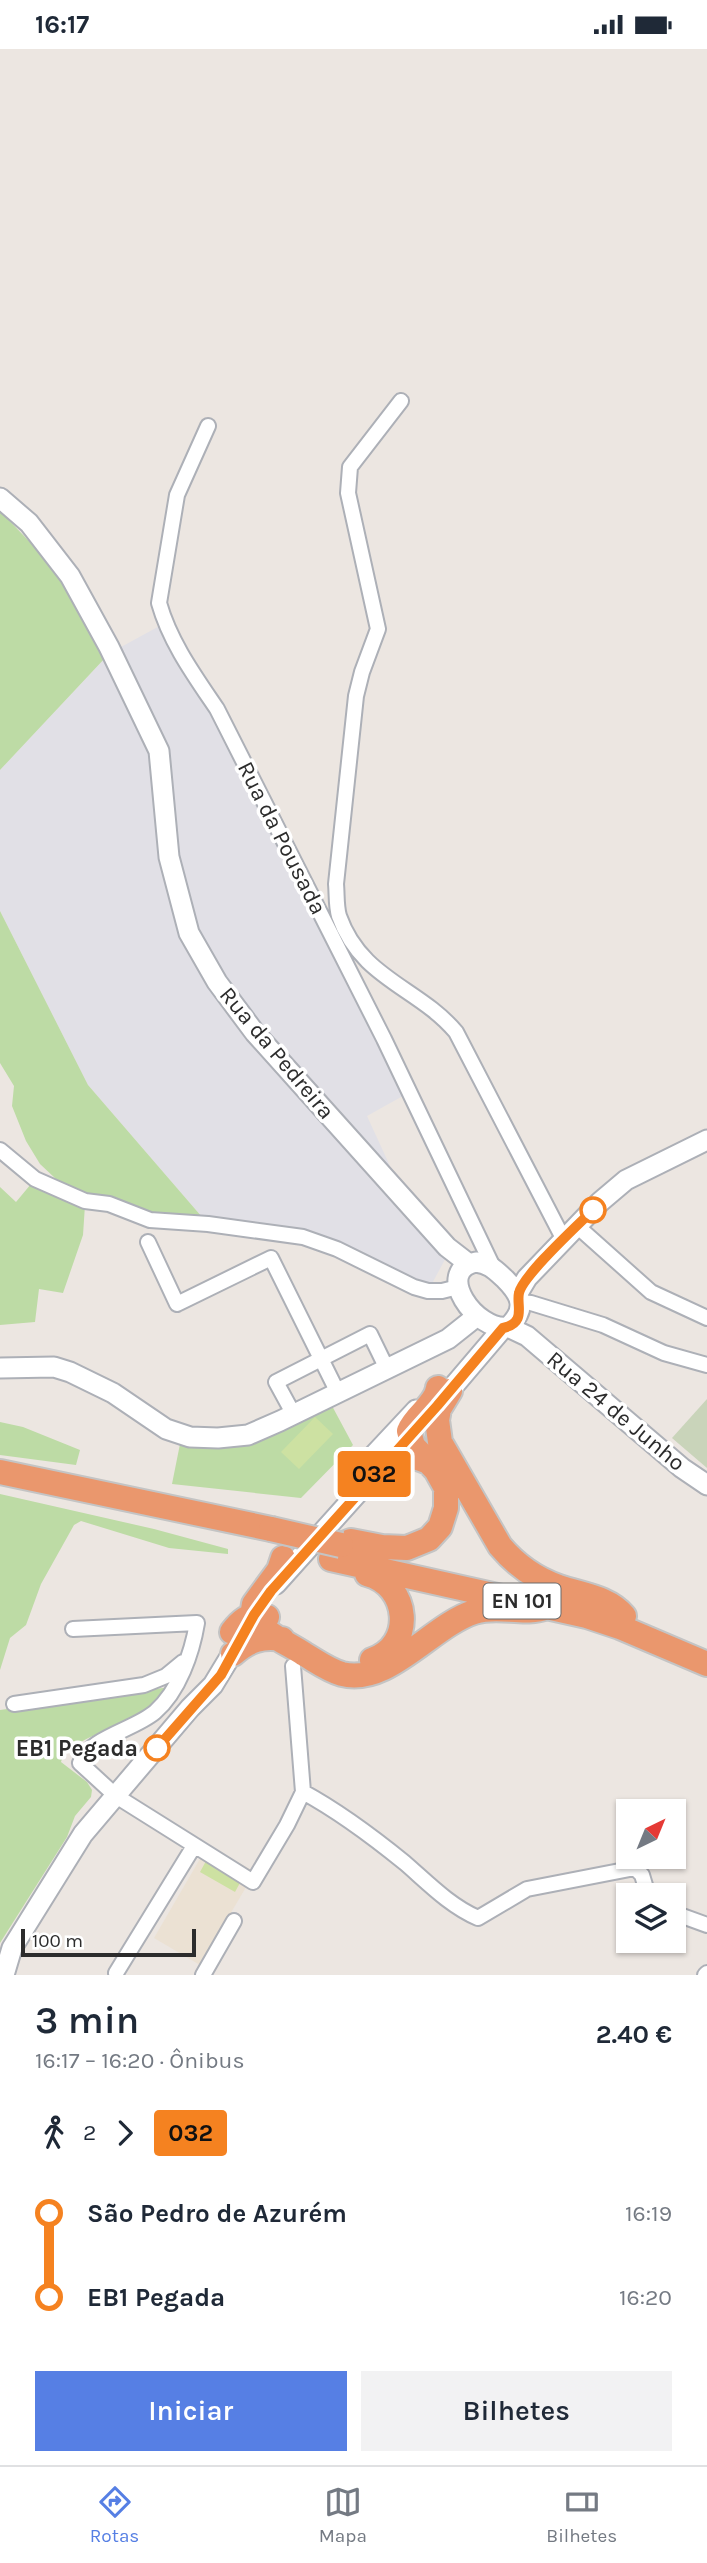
<!DOCTYPE html>
<html lang="pt">
<meta charset="utf-8">
<style>
:root{--surface:#fff;--page:#f2f2f3;--text:#1f2937;--muted:#747a83;--line:#e0e1e3;--accent:#567fe4}
body{margin:0;font-family:Karla,sans-serif;background:var(--page);color:var(--text);height:100vh;display:flex;flex-direction:column;font-size:26px;white-space:nowrap}
*{box-sizing:border-box;margin:0}
p{font-size:23px;color:var(--muted)}
.icon{flex:none;width:38px;height:38px;fill:none;stroke:currentColor;stroke-width:2;stroke-linecap:round;stroke-linejoin:round}
.map{position:relative;height:1926px;overflow:hidden}
.details{display:flex;flex-direction:column;background:var(--surface);flex:1}
.details>*{flex:none}
.badge{padding:0 14px;border-radius:5px;font-size:24px;line-height:46px}
.needle{width:46px;rotate:43deg}
.fabs{position:absolute;left:616px;top:1750px;display:grid;gap:14px}
.fabs a{display:grid;place-items:center;width:70px;height:70px;border-radius:0px;background:var(--surface);box-shadow:0 2px 5px #0004;font-size:35px}
.scale{position:absolute;left:21px;bottom:18px;width:175px;box-sizing:border-box;padding-left:7px;border:4px solid #2c2c2c;border-top:0;font-size:19px;line-height:24px;white-space:nowrap;color:#2c2c2c;-webkit-text-stroke:5px #fff;paint-order:stroke}
.map>.badge{position:absolute;translate:-50% -50%;box-shadow:0 0 0 4px #fff}
.legs{display:flex;align-items:center;gap:10px;height:77px;padding:0 35px;font-size:23px}
.legs p{margin-inline-start:auto}
.summary{display:flex;align-items:center;justify-content:space-between;height:119px;padding:0 35px}
h1{font-size:38px;font-weight:600;line-height:52px}
.action{display:flex;gap:14px;margin-top:auto;padding:14px 35px}
.action a{flex:1;height:80px;border-radius:0px;background:var(--accent);color:#fff;font-size:28px;font-weight:600;line-height:80px;text-align:center}
.action a+a{background:var(--page);color:var(--text)}
ul{padding:0 35px;list-style:none}
li{display:flex;align-items:center;gap:24px;height:84px;font-size:26px}
li i{display:grid;place-items:center;width:10px;height:100%;margin:0 9px;background:currentColor}
li i::after{content:'';width:18px;height:18px;margin:-9px;border:5px solid;border-radius:50%;background:var(--surface)}
li p{margin-inline-start:auto}
li:first-child i{background:linear-gradient(#0000 50%,currentColor 0)}
li:last-child i{background:linear-gradient(currentColor 50%,#0000 0)}
.status{display:flex;justify-content:space-between;align-items:center;height:49px;padding:0 35px;background:var(--surface);direction:ltr}
.status svg{height:19px;fill:currentColor}
.tabs{display:flex;justify-content:space-around;align-items:center;height:98px;border-top:2px solid var(--line);background:var(--surface);font-size:19px;color:var(--muted)}
.tabs a{display:grid;justify-items:center;gap:4px}
.tabs .selected{color:var(--accent)}
.map>svg:first-child{display:block}
.industrial{fill:#e1e0e6}
.education{fill:#ebe1d3}
.green{fill:#bddba5}
.cemetery{fill:#c9d4ba}
.pitch{fill:#cde1a2}
.lines{fill:none;stroke-linecap:round;stroke-linejoin:round}
.street-casing{stroke:#adb0b7;stroke-width:18}
.secondary-casing{stroke:#adb0b7;stroke-width:23}
.highway-casing{stroke:#c4c4c4;stroke-width:28}
.street{stroke:#fff;stroke-width:14}
.secondary{stroke:#fff;stroke-width:19}
.highway{stroke:#ea976d;stroke-width:24}
.highway-bridge-casing{stroke:#c4c4c4;stroke-width:28;stroke-linecap:butt}
.highway-bridge{stroke:#ea976d;stroke-width:24}
.line-1-casing{stroke:#fff;stroke-width:16}
.line-1{stroke:#f58220;stroke-width:10}
.stop-1-dot{fill:#fff;stroke:#f58220;stroke-width:3.5}
.labels{text-anchor:middle;dominant-baseline:central;stroke-width:7;stroke-linejoin:round;paint-order:stroke}
.shield{fill:#fff;stroke:#6b6b6b;stroke-width:2}
.shield-label{font-size:21px;font-weight:bold;fill:#2c2c2c}
.street-label{font-size:23px;fill:#2c2c2c;stroke:#fff}
.stop-label{font-size:23px;font-weight:bold;fill:#2c2c2c;stroke:#fff;text-anchor:end}
</style>
<div class="status"><b>16:17</b><svg viewBox="0 0 49 12"><path d="M0 12V9h3v3zM5 12V6h3v6zM10 12V3h3v9zM15 12V0h3v12zM26 1h20v11H26zM47 4h2v5h-2z"/></svg></div>
<div class="map">
<svg width="707" height="1926" viewBox="0 0 707 1926">
<rect width="100%" height="100%" fill="#ece6e1"/>
<path class="industrial" d="M 165,574 L 410,1043 L 367,1067 L 407,1154 L 449,1203 L 428,1242 L 337,1200 L 208,1175 L 88,1036 L 0,862 L 0,721 L 110,604 Z"/>
<path class="education" d="M 208,1796 L 255,1823 L 200,1916 L 154,1889 Z"/>
<path class="green" d="M 0,462 L 50,514 L 106,608 L 0,721 Z
M 0,862 L 88,1036 L 208,1175 L 164,1169 L 72,1145 L 40,1115 L 26,1092 L 12,1057 L 14,1037 L 0,1014 Z
M 31,1135 L 85,1156 L 83,1186 L 63,1244 L 39,1240 L 35,1273 L 0,1276 L 0,1138 L 16,1153 Z
M 331,1355 L 353,1396 L 301,1449 L 172,1435 L 180,1395 C 244,1406 277,1386 331,1355 Z
M 0,1373 L 23,1378 L 80,1401 L 76,1416 L 0,1406 Z
M 0,1445 L 154,1480 L 228,1500 L 228,1505 L 169,1499 L 81,1472 L 74,1476 L 41,1535 L 26,1576 L 10,1589 L 0,1621 Z
M 170,1638 C 160,1649 148,1661 136,1667 C 118,1678 65,1693 61,1713 L 87,1733 L 92,1741 L 91,1748 L 75,1767 L 67,1788 L 0,1894 L 0,1661 Z"/>
<path class="cemetery" d="M 707,1350 L 707,1419 L 672,1389 Z"/>
<path class="pitch" d="M 315,1368 L 333,1385 L 299,1420 L 281,1403 Z
M 212,1801 L 247,1821 L 235,1843 L 200,1823 Z"/>
<g class="lines">
<g class="street-casing">
<path id="street" d="M 401,352 L 350,418 L 348,444 L 378,580 L 362,623 L 356,647 L 336,835 C 337,845 336,857 339,867 C 361,930 418,938 456,983 L 564,1191
M 208,377 L 177,446 L 159,554 C 170,593 194,626 217,660 L 384,990 L 493,1218
M 0,1101 L 35,1130 L 85,1152 L 109,1155 L 150,1171 L 208,1175 L 303,1188 L 337,1200 L 414,1238 L 428,1242 L 442,1242 L 458,1238
M 577,1177 L 651,1243 L 707,1269
M 148,1193 L 177,1255 L 271,1209 L 338,1344
M 520,1253 L 531,1254 L 603,1276 L 664,1304 L 707,1316
M 294,1366 L 276,1333 L 370,1285 L 387,1320
M 73,1580 L 197,1574 C 192,1604 179,1642 155,1663 C 134,1681 90,1688 80,1714 L 116,1747 L 253,1833 L 287,1776 L 303,1743 L 293,1617
M 14,1655 L 144,1636 L 166,1627 L 183,1613
M 303,1743 C 340,1763 373,1788 405,1814 C 428,1834 450,1857 478,1869 L 527,1840 L 635,1819 L 642,1826 L 648,1846
M 674,1864 L 707,1876
M 116,1924 L 194,1797
M 203,1926 L 234,1872
M 705,1926 L 707,1924"/>
</g>
<g class="secondary-casing">
<path id="secondary" d="M 0,449 L 29,474 L 70,527 L 109,598 L 159,702 L 169,808 L 189,884 L 217,933 L 255,984 L 447,1198 L 469,1215
M 476,1213 C 490,1215 495,1221 505,1230 C 522,1247 527,1260 508,1278 C 476,1283 433,1222 476,1213 Z
M 518,1244 L 527,1229 L 600,1153 L 626,1131 L 707,1091
M 508,1278 L 527,1287 L 682,1419 L 707,1436
M 0,1319 L 54,1318 L 70,1323 L 113,1344 L 166,1380 L 190,1388 L 218,1389 L 248,1386 L 280,1372 L 448,1290 L 477,1267
M 440,1353 L 503,1279
M 358,1423 L 416,1361
M 276,1535 L 389,1409
M 4,1926 L 12,1899 L 83,1785 L 190,1659 L 213,1636 L 239,1593"/>
</g>
<g class="highway-casing">
<path id="highway" d="M 450,1342 L 439,1360 L 437,1371 L 440,1393 L 500,1497 C 516,1516 536,1530 559,1538 C 582,1546 608,1548 624,1567
M 380,1419 C 398,1406 411,1404 430,1414
M 0,1423 L 271,1480
M 341,1496 L 351,1492 L 382,1498 L 407,1499 L 429,1490 L 440,1478 L 446,1459 L 446,1439 L 436,1421 L 413,1397 L 409,1382 C 415,1366 436,1356 438,1339
M 283,1509 L 279,1521 L 254,1555 L 253,1561 L 256,1572 C 267,1586 289,1595 304,1605 C 316,1612 328,1621 342,1625 C 388,1637 431,1577 474,1563 C 499,1555 524,1567 547,1558
M 331,1510 L 587,1567 L 620,1578 L 707,1615
M 367,1525 C 410,1536 415,1597 372,1611
M 232,1583 C 241,1571 252,1562 267,1568
M 233,1605 C 249,1591 262,1587 282,1590"/>
</g>
<use href="#street" class="street"/>
<use href="#secondary" class="secondary"/>
<use href="#highway" class="highway"/>
<g class="highway-bridge-casing">
<path id="highway-bridge" d="M 271,1480 L 341,1496"/>
</g>
<use href="#highway-bridge" class="highway-bridge"/>
</g>
<g class="lines">
<g class="line-1-casing">
<path id="line-1" d="M 157,1699 L 221,1626 L 254,1566 L 271,1542 L 437,1357 L 503,1279 C 527,1274 516,1256 519,1244 C 523,1226 578,1176 593,1161"/>
</g>
<use href="#line-1" class="line-1"/>
</g>
<g class="stop-1-dot">
<circle cx="593" cy="1161" r="12"/>
<circle cx="157" cy="1699" r="12"/>
</g>
<g class="labels">
<rect class="shield" x="483.5" y="1534.5" width="77" height="35" rx="5"/>
<g class="shield-label">
<text x="522" y="1552">EN 101</text>
</g>
<g class="street-label">
<text transform="translate(282 789) rotate(63)">Rua da Pousada</text>
<text transform="translate(277 1004) rotate(50)">Rua da Pedreira</text>
<text transform="translate(616 1362) rotate(40)">Rua 24 de Junho</text>
</g>
<g class="stop-label">
<text x="138" y="1699">EB1 Pegada</text>
</g>
</g>
</svg>
<div class="fabs">
<a><svg class="needle" viewBox="-14 -14 28 28"><path d="M0-13l5 13h-10z" fill="#e53935"/><path d="M0 13l5-13h-10z" fill="#747a83"/></svg></a>
<a><svg class="icon" aria-label="layers" viewBox="0 0 24 24"><path d="M12 4l9 5-9 5-9-5zM3 14l9 5 9-5"/></svg></a>
</div>
<div class="scale">100 m</div>
<b class="badge" style="left:374px;top:1425px;background:#f58220;color:#111">032</b>
</div>
<section class="details">
<div class="summary"><div><h1>3 min</h1><p>16:17 – 16:20 · Ônibus</p></div><b>2.40 €</b></div>
<div class="legs"><svg class="icon" aria-label="walk" viewBox="0 0 24 24"><circle cx="13" cy="4" r="2"/><path d="M13 8l-2 6 4 7M11 14l-3 7M7 12l3-4h3l4 4"/></svg>2<svg class="icon" aria-label="forward" viewBox="0 0 24 24"><path d="M9 5l7 7-7 7"/></svg><b class="badge" style="background:#f58220;color:#111">032</b></div>
<ul>
<li><i style="color:#f58220"></i><b>São Pedro de Azurém</b><p>16:19</p></li>
<li><i style="color:#f58220"></i><b>EB1 Pegada</b><p>16:20</p></li>
</ul>
<div class="action"><a>Iniciar</a><a>Bilhetes</a></div>
</section>
<nav class="tabs">
<a class="selected"><svg class="icon" aria-label="directions" viewBox="0 0 24 24"><path d="M12 3l9 9-9 9-9-9zM9 14v-3h6M13 9l2 2-2 2"/></svg>Rotas</a>
<a><svg class="icon" aria-label="map" viewBox="0 0 24 24"><path d="M3 6l6-2 6 2 6-2v14l-6 2-6-2-6 2zM9 4v14M15 6v14"/></svg>Mapa</a>
<a><svg class="icon" aria-label="tickets" viewBox="0 0 24 24"><path d="M3 7h18v10H3zM15 7v10"/></svg>Bilhetes</a>
</nav>
